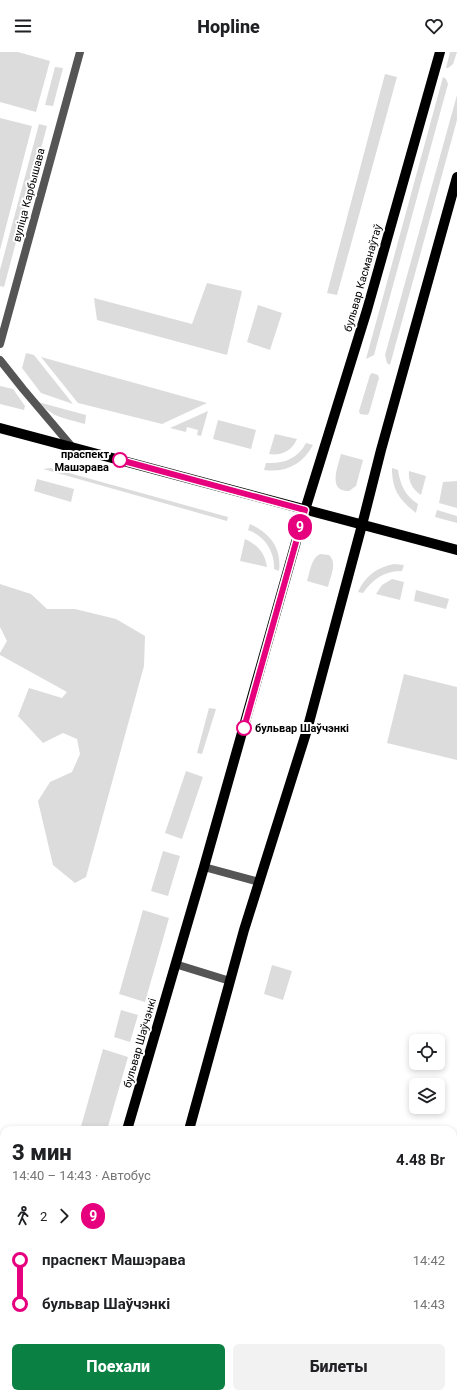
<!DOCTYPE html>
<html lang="ru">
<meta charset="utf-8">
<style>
:root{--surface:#fff;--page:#f2f2f2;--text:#202124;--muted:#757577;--accent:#0b8043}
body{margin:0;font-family:Roboto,sans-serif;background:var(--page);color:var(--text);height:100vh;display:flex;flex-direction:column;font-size:15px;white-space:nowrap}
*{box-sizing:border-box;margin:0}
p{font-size:13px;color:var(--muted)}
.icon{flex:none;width:22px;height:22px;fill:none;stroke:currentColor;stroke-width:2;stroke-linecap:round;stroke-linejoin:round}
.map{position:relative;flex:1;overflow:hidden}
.sheet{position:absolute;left:0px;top:1074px;width:457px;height:272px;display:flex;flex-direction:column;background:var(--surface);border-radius:12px 12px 0 0;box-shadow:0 2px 6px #0003}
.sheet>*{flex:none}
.badge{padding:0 8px;border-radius:13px;font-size:14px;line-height:26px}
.tools{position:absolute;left:409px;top:982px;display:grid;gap:8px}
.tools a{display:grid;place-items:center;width:36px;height:36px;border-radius:6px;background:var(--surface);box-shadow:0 2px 6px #0003;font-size:20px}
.map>.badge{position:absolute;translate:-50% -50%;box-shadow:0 0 0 2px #fff}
.legs{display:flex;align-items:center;gap:6px;height:44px;padding:0 12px;font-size:13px}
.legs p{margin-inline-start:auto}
.head{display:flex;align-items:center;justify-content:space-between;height:68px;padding:0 12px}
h1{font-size:22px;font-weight:800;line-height:30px}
.primary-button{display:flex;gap:8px;margin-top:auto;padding:8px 12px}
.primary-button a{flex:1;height:46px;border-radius:6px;background:var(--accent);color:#fff;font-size:16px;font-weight:800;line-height:46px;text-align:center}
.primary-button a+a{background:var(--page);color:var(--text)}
ul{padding:0 12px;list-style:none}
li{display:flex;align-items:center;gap:14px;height:44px;font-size:15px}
li i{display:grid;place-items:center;width:6px;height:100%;margin:0 5px;background:currentColor}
li i::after{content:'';width:10px;height:10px;margin:-5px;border:3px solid;border-radius:50%;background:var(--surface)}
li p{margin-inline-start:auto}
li:first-child i{background:linear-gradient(#0000 50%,currentColor 0)}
li:last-child i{background:linear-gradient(currentColor 50%,#0000 0)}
header{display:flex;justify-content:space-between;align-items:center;height:52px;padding:0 12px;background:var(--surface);font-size:18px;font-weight:800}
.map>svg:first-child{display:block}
.green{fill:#dcdcdc}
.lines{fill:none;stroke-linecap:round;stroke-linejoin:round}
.minor{stroke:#555;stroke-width:8}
.primary{stroke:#000;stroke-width:10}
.line-1-casing{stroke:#fff;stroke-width:9}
.line-1{stroke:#e6007e;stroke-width:6}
.stop-1-dot{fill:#fff;stroke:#e6007e;stroke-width:2}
.labels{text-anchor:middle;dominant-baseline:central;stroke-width:4;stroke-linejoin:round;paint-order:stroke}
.street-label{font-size:11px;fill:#000;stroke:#fff}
.stop-label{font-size:11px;font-weight:bold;fill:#000;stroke:#fff;text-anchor:end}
</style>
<header><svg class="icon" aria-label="menu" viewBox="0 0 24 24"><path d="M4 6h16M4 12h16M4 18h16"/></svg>Hopline<svg class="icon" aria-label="heart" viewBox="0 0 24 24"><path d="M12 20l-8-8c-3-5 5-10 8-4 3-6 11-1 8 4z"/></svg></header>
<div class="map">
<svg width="457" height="1346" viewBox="0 0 457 1346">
<rect width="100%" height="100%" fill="#fff"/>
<path class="green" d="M 0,0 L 18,0 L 50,9 L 36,60 L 0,50 Z
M 450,0 L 457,0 L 453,12 L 448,16 L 446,16 Z
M 55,15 L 63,16 L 53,54 L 45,53 Z
M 385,22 L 397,25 L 337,243 L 327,241 Z
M 443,25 L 446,27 L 448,32 L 374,303 L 366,307 Z
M 457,43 L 457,68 L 390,313 L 387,311 L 385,303 Z
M 0,66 L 32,74 L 0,198 Z
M 39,72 L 47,74 L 4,235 L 0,234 L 0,218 Z
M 207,231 L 242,239 L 227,303 L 97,268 L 94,246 L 192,272 Z
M 258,253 L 282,261 L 270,298 L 247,290 Z
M 26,301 L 34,303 L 73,352 L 41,341 L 22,316 Z
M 41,305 L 207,351 L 162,372 L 78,351 Z
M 372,321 L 378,323 L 379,326 L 369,361 L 367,363 L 360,362 L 359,359 L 370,323 Z
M 0,334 L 13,337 L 25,354 L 24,358 L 0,352 Z
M 38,350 L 86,363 L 85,372 C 64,366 54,366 38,350 Z
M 208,359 L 201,384 L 197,383 L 198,378 L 187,375 L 186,380 L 170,376 Z
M 218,368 L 256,378 L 251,397 L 213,387 Z
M 275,382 L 297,387 C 292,399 281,404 269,402 Z
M 306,391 L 313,393 C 303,412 286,421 264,418 L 266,411 C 283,412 298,407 306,391 Z
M 341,402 L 363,408 L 356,434 L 349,439 C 327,440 338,414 341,402 Z
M 51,416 L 228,465 L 227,469 L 43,417 Z
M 392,416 L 398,418 C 400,432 405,444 418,452 L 416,461 C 399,447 392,438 392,416 Z
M 409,419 L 426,424 L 421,443 C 413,438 408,430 409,419 Z
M 37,427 L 74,437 L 71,450 L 34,439 Z
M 457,429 L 457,456 L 439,451 L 443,430 Z
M 437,458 L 457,464 L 457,471 L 435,465 Z
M 250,472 C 270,481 282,496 279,519 L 274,517 C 275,500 265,484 248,478 Z
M 245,487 C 258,493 265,501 267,515 L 240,509 Z
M 320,502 L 329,503 C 338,511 330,525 328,535 L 307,529 C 310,520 311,506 320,502 Z
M 394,512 L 404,513 L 402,519 C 384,519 373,527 363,541 L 358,540 C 365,524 377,515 394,512 Z
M 392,527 L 404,530 L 400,548 L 376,542 L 382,533 Z
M 0,532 L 31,542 L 47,557 L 75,557 L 116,567 L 145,584 L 144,614 L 86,825 L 75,831 L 53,813 L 38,749 L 50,730 L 72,720 L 80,702 L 77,687 L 63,681 L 43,691 L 18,664 L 29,636 L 62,646 L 67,640 L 0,603 L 0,601 L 7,589 L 0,575 Z
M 416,538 L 449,547 L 446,557 L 414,549 Z
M 404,622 L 457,635 L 457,708 L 387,691 Z
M 209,656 L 216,657 L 202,702 L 197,701 Z
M 186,719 L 203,725 L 182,787 L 165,781 Z
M 163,799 L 180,804 L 168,844 L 151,839 Z
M 143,858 L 169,866 L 145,950 L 119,942 Z
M 272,913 L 292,919 L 283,948 L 264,942 Z
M 121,958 L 138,963 L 130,990 L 114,985 Z
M 103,997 L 128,1005 L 107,1078 L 80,1078 Z
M 64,1342 L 79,1343 L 87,1346 L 50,1346 Z
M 416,1342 L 441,1342 L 446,1346 L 414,1346 Z"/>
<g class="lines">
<path class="minor" d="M 0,292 L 80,0
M 0,308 L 23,337 L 73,396
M 204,815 L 259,830
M 175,912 L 230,929
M 453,1226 L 457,1212
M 453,1313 L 457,1314"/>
<path class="primary" d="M 0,376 L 457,498
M 127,1078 L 204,815 L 305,458 L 367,258 L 440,0
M 189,1078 L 244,878 L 307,678 L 362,473 L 381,398 L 457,125
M 102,1342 L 106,1346
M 120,1342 L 120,1346
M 30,1346 L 34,1342"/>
</g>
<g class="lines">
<g class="line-1-casing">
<path id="line-1" d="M 120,408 L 305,458 L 244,676"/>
</g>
<use href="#line-1" class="line-1"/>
</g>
<g class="stop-1-dot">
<circle cx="120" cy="408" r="7"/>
<circle cx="244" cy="676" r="7"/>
</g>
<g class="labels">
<g class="street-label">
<text transform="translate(29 143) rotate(-75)">вуліца Карбышава</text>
<text transform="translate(363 226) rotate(-74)">бульвар Касманаўтаў</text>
<text transform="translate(140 991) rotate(-74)">бульвар Шаўчэнкі</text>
</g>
<g class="stop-label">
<text x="109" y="402">праспект<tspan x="109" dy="13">Машэрава</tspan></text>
<text x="255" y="676" text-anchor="start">бульвар Шаўчэнкі</text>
</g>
</g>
</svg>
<div class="tools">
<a><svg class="icon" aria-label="locate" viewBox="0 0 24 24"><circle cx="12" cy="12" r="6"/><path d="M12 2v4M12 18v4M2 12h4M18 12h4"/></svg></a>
<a><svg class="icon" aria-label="layers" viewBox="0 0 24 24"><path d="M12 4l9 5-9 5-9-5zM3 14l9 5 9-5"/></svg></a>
</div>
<b class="badge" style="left:300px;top:475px;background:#e6007e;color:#fff">9</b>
<section class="sheet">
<div class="head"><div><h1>3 мин</h1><p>14:40 – 14:43 · Автобус</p></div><b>4.48 Br</b></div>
<div class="legs"><svg class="icon" aria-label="walk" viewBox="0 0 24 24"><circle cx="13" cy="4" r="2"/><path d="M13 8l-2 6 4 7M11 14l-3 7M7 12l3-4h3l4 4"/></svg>2<svg class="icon" aria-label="forward" viewBox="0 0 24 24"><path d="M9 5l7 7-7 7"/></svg><b class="badge" style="background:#e6007e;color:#fff">9</b></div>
<ul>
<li><i style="color:#e6007e"></i><b>праспект Машэрава</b><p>14:42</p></li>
<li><i style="color:#e6007e"></i><b>бульвар Шаўчэнкі</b><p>14:43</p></li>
</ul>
<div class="primary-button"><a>Поехали</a><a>Билеты</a></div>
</section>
</div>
